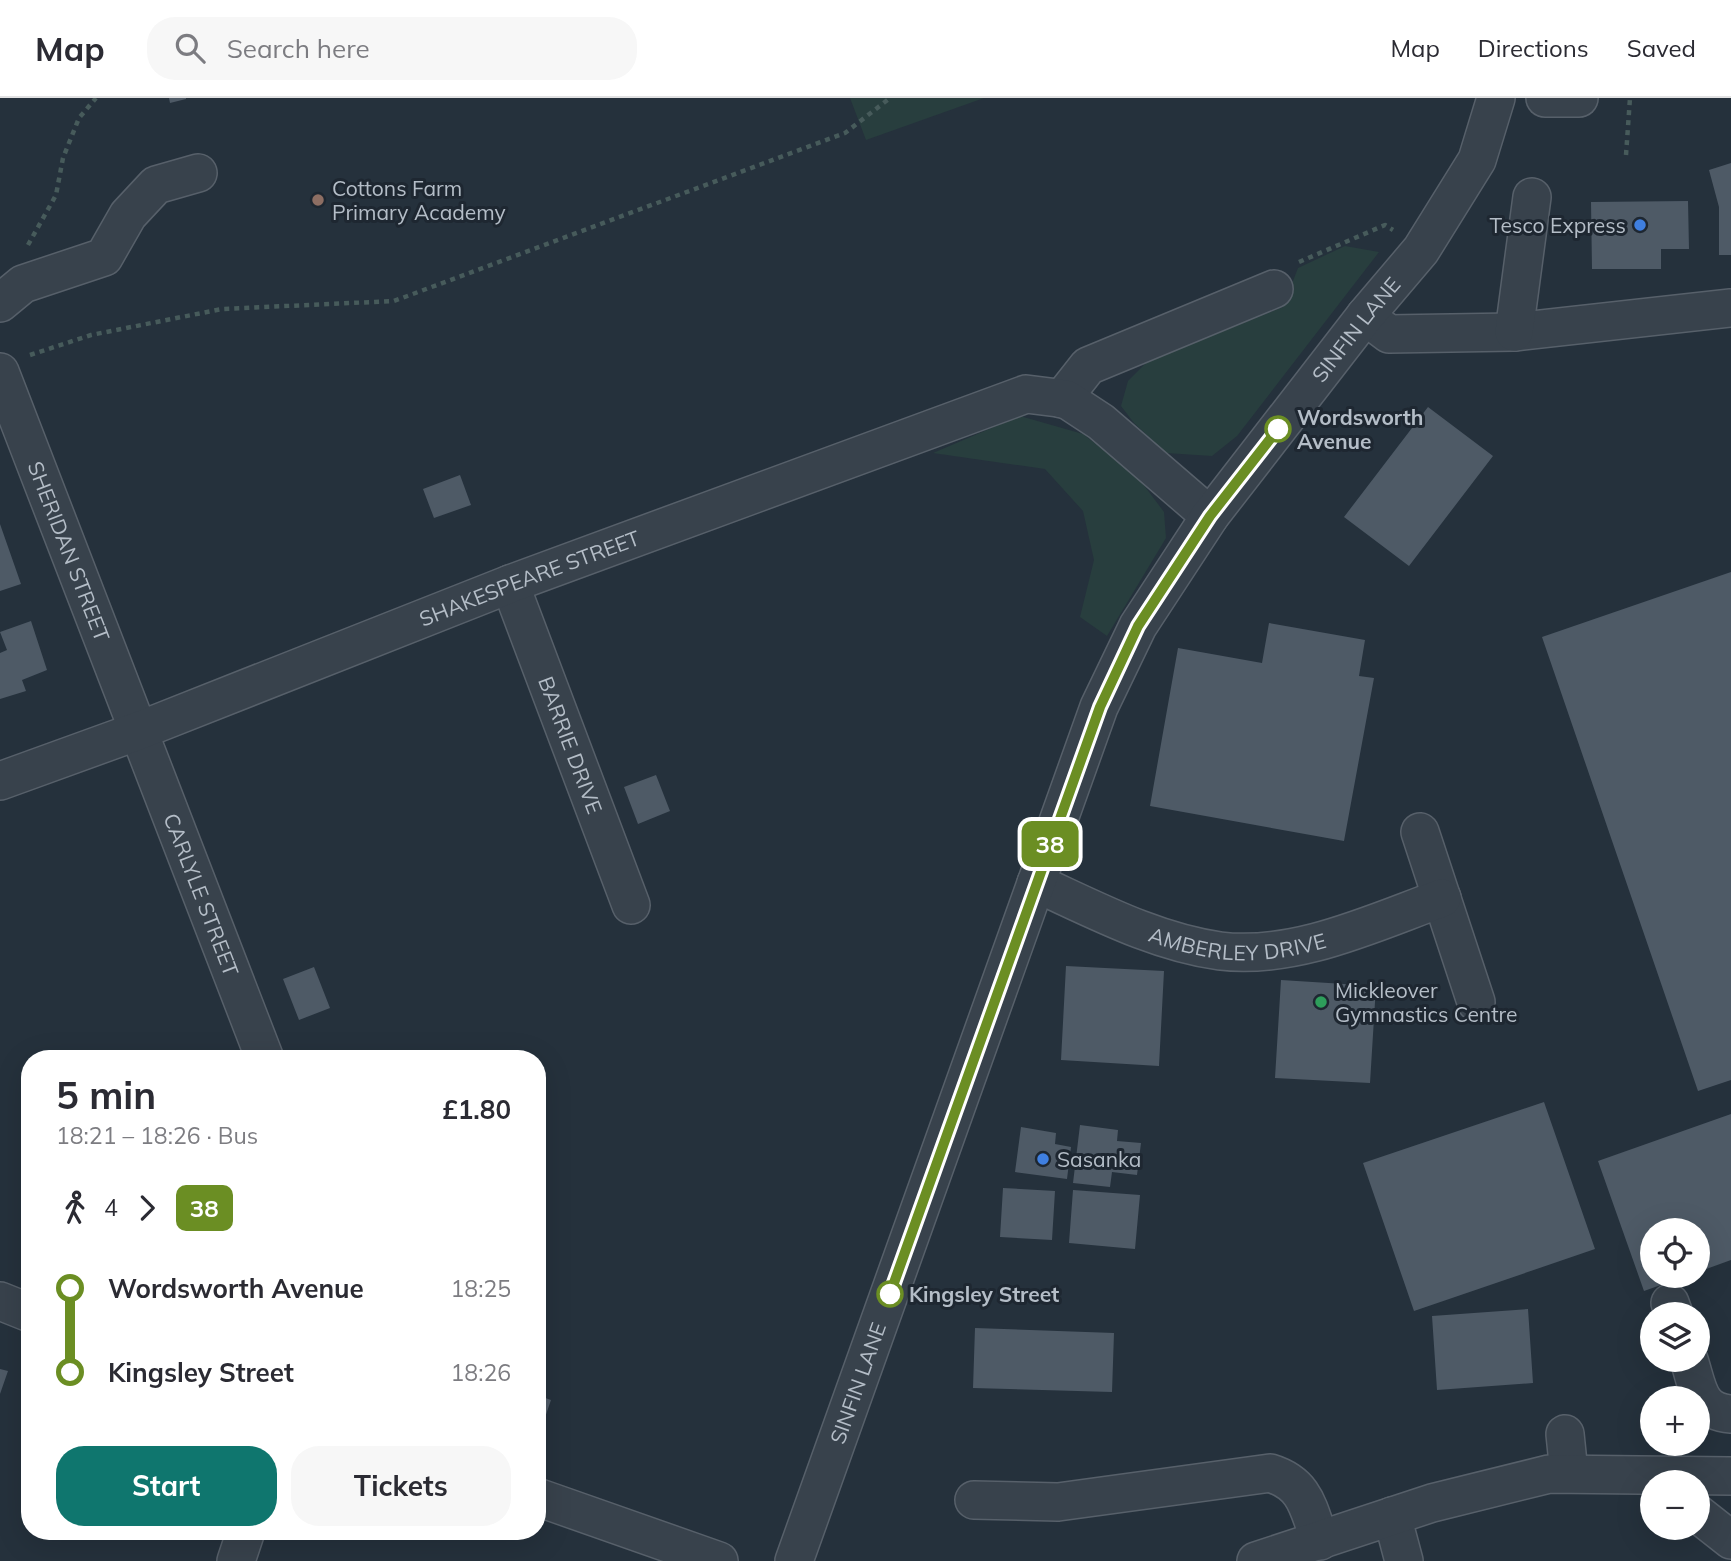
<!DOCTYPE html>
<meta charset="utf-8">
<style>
:root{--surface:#fff;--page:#f7f7f7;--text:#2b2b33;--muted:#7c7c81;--line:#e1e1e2;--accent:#0f766e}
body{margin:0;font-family:Mulish,sans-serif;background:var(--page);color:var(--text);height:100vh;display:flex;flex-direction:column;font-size:26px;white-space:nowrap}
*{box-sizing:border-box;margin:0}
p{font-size:23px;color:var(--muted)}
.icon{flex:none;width:38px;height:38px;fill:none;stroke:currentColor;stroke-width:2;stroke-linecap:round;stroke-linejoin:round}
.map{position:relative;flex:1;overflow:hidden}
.panel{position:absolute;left:21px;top:952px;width:525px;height:490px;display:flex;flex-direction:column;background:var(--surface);border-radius:28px;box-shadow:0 7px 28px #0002}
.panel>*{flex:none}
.badge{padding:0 14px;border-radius:10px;font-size:24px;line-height:46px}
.fabs{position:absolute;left:1640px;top:1120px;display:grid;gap:14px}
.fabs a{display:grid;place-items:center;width:70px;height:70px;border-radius:50%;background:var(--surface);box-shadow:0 7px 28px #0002;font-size:35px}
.map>.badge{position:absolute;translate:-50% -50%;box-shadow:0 0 0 4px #fff}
.legs{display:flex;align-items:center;gap:10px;height:77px;padding:0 35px;font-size:23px}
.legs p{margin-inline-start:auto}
.summary{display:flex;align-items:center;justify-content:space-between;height:119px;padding:0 35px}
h1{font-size:38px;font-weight:700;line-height:52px}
.button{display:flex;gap:14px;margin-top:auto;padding:14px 35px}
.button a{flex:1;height:80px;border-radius:28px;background:var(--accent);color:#fff;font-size:28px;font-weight:700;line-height:80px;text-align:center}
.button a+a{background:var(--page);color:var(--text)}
ul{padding:0 35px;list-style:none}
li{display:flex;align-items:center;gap:24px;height:84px;font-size:26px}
li i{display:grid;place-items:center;width:10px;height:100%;margin:0 9px;background:currentColor}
li i::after{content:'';width:18px;height:18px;margin:-9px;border:5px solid;border-radius:50%;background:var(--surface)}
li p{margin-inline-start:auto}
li:first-child i{background:linear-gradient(#0000 50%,currentColor 0)}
li:last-child i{background:linear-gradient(currentColor 50%,#0000 0)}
header{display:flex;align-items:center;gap:42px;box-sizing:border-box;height:98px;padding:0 35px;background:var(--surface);border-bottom:2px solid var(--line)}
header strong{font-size:33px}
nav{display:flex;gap:38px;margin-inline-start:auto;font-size:24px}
.search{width:490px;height:63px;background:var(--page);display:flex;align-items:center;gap:18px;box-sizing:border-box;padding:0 24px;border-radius:28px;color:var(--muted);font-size:26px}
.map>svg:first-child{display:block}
.green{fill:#283e3e}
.building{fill:#4e5a66}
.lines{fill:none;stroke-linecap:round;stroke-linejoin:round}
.minor-casing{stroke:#57606a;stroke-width:40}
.path{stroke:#475b5b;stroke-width:4.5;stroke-dasharray:5 5;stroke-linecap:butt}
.minor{stroke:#38424c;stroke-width:37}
.line-1-casing{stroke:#fff;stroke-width:16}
.line-1{stroke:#6b8e23;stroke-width:10}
.education-dot{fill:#8d6e63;stroke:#1e2731;stroke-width:2.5}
.shop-dot{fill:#3f7fe0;stroke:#1e2731;stroke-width:2.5}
.stop-1-dot{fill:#fff;stroke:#6b8e23;stroke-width:3.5}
.leisure-dot{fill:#2e9e5b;stroke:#1e2731;stroke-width:2.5}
.labels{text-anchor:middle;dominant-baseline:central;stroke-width:6;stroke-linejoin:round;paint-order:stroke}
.poi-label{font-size:21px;fill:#b4bdc7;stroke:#1e2731;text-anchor:start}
.street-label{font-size:21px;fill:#b4bdc7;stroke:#1e2731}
.stop-label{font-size:21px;font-weight:bold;fill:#b4bdc7;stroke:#1e2731;text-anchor:start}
</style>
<header>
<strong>Map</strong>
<div class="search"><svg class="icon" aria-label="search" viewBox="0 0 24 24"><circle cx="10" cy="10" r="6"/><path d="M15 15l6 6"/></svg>Search here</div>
<nav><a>Map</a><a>Directions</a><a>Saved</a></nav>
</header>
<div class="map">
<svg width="1731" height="1463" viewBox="0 0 1731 1463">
<rect width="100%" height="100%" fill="#25313c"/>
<path class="green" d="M 850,0 L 984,0 L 866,42 Z
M 1345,148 L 1379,154 L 1237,338 L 1212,358 L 1166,355 L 1134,325 L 1121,308 L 1128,283 L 1147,264 L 1283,209 L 1298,170 Z
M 1020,318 L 1083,336 L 1137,378 L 1164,414 L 1166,440 L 1107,538 L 1080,519 L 1094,462 L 1083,413 L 1045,371 L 933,355 Z"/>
<path class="building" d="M 169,0 L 186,0 L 186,1 L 170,5 Z
M 1731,65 L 1731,157 L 1719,157 L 1719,109 L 1709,72 Z
M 1688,103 L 1689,151 L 1661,151 L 1661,171 L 1592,171 L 1591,104 Z
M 1428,309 L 1493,358 L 1409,468 L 1344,419 Z
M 460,377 L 471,407 L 434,420 L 423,391 Z
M 0,426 L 21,486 L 0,493 Z
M 1731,474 L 1731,982 L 1698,993 L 1542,539 Z
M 31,523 L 47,572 L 22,582 L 26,593 L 0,601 L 0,555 L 7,552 L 0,534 Z
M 1269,525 L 1365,542 L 1359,578 L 1374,580 L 1344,743 L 1150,708 L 1178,550 L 1262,565 Z
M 656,677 L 670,713 L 638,726 L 624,689 Z
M 1066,868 L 1164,873 L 1159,968 L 1061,962 Z
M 314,869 L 330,910 L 299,922 L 283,881 Z
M 1281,882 L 1376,888 L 1370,985 L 1275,980 Z
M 1544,1004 L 1595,1151 L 1414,1213 L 1363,1065 Z
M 1731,1016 L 1731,1162 L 1698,1174 L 1698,1132 L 1652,1132 L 1652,1178 L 1686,1178 L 1644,1193 L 1598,1063 Z
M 1080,1027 L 1118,1032 L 1117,1043 L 1141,1045 L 1137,1077 L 1112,1074 L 1110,1089 L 1073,1085 Z
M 1021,1029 L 1056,1035 L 1055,1046 L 1071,1049 L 1067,1081 L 1015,1074 Z
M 1003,1090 L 1055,1093 L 1052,1142 L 1000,1139 Z
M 1073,1092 L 1140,1097 L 1135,1151 L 1069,1145 Z
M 1528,1211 L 1533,1285 L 1437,1292 L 1432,1218 Z
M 975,1230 L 1114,1235 L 1112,1294 L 973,1290 Z
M 0,1271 L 8,1273 L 0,1296 Z
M 537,1297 L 551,1302 L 538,1340 L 537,1340 Z"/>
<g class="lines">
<g class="minor-casing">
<g id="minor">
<path d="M 1545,0 L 1579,0"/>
<path d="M 0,205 L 23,186 L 104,159 L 128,117 L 156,87 L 198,75"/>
<path d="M 1365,218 L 1389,236 L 1514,234 L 1731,210"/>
<path d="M 1514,234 L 1532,99"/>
<path id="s1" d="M 0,274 L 265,961"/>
<path d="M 1062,301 L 1088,268 L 1274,191"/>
<path id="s2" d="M 510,486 L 631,807"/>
<path id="s3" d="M 0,683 L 138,633 L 510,486 L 1026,296 L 1066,301 L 1101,324 L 1210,418"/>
<path d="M 1420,734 L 1476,904"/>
<path id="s4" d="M 1036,785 C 1095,812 1155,844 1220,853 C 1296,862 1373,825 1442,800"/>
<path d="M 0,1203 L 30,1215"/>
<path d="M 1670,1205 L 1674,1216"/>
<path d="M 1689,1262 C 1698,1289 1698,1314 1731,1316"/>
<path d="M 1565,1336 L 1569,1375"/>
<path d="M 537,1399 L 719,1463"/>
<path d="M 974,1402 L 1058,1404 L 1270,1375 C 1306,1386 1308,1410 1320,1443"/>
<path d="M 1698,1416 L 1731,1442"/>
<path d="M 1392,1418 L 1404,1463"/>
<path d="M 236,1463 L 246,1433"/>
<path id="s5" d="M 794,1463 L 1099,609 L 1138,528 L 1210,418 L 1365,218 L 1421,152 L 1477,62 L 1496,0"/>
<path d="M 1256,1463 L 1432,1405 L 1549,1376 L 1731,1378"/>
</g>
</g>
<path class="path" d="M 1626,57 L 1630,0
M 28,147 L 56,97 L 63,60 L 79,20 L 96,0
M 1299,164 L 1385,127 L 1393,132
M 30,257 L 91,237 L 222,211 L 394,203 L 845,35 L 890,0"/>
<use href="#minor" class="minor"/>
</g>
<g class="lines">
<g class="line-1-casing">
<path id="line-1" d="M 890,1196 L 1100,609 L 1138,528 L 1210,418 L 1278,331"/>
</g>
<use href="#line-1" class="line-1"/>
</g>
<circle class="education-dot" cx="318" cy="102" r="7"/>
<g class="shop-dot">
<circle cx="1640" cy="127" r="7"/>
<circle cx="1043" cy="1061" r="7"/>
</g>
<g class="stop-1-dot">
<circle cx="1278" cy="331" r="12"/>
<circle cx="890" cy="1196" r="12"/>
</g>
<circle class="leisure-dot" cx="1321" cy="904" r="7"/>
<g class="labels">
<g class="poi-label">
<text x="332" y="90">Cottons Farm<tspan x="332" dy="24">Primary Academy</tspan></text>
<text x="1626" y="127" text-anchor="end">Tesco Express</text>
<text x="1335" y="892">Mickleover<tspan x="1335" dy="24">Gymnastics Centre</tspan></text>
<text x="1057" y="1061">Sasanka</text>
</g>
<g class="street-label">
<text stroke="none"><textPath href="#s5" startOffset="1365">SINFIN LANE</textPath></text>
<text stroke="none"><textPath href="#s1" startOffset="192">SHERIDAN STREET</textPath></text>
<text stroke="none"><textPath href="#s3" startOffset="567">SHAKESPEARE STREET</textPath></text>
<text stroke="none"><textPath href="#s2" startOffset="172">BARRIE DRIVE</textPath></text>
<text stroke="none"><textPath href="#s1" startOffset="560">CARLYLE STREET</textPath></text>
<text stroke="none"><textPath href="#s4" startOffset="214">AMBERLEY DRIVE</textPath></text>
<text stroke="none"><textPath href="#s5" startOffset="189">SINFIN LANE</textPath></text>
</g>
<g class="stop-label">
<text x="1297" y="319">Wordsworth<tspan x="1297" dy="24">Avenue</tspan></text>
<text x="909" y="1196">Kingsley Street</text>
</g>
</g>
</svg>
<div class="fabs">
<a><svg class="icon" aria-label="locate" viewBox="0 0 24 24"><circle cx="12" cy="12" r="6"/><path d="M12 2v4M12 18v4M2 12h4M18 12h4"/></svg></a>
<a><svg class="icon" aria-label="layers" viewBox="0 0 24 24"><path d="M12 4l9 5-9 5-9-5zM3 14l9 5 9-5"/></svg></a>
<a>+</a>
<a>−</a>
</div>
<b class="badge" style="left:1050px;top:746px;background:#6b8e23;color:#fff">38</b>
<section class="panel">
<div class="summary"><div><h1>5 min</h1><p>18:21 – 18:26 · Bus</p></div><b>£1.80</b></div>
<div class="legs"><svg class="icon" aria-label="walk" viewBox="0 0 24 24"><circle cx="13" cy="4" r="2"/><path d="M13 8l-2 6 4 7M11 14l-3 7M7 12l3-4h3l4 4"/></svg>4<svg class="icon" aria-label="forward" viewBox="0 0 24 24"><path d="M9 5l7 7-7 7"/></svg><b class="badge" style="background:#6b8e23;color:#fff">38</b></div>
<ul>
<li><i style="color:#6b8e23"></i><b>Wordsworth Avenue</b><p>18:25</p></li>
<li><i style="color:#6b8e23"></i><b>Kingsley Street</b><p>18:26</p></li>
</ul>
<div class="button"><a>Start</a><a>Tickets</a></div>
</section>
</div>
